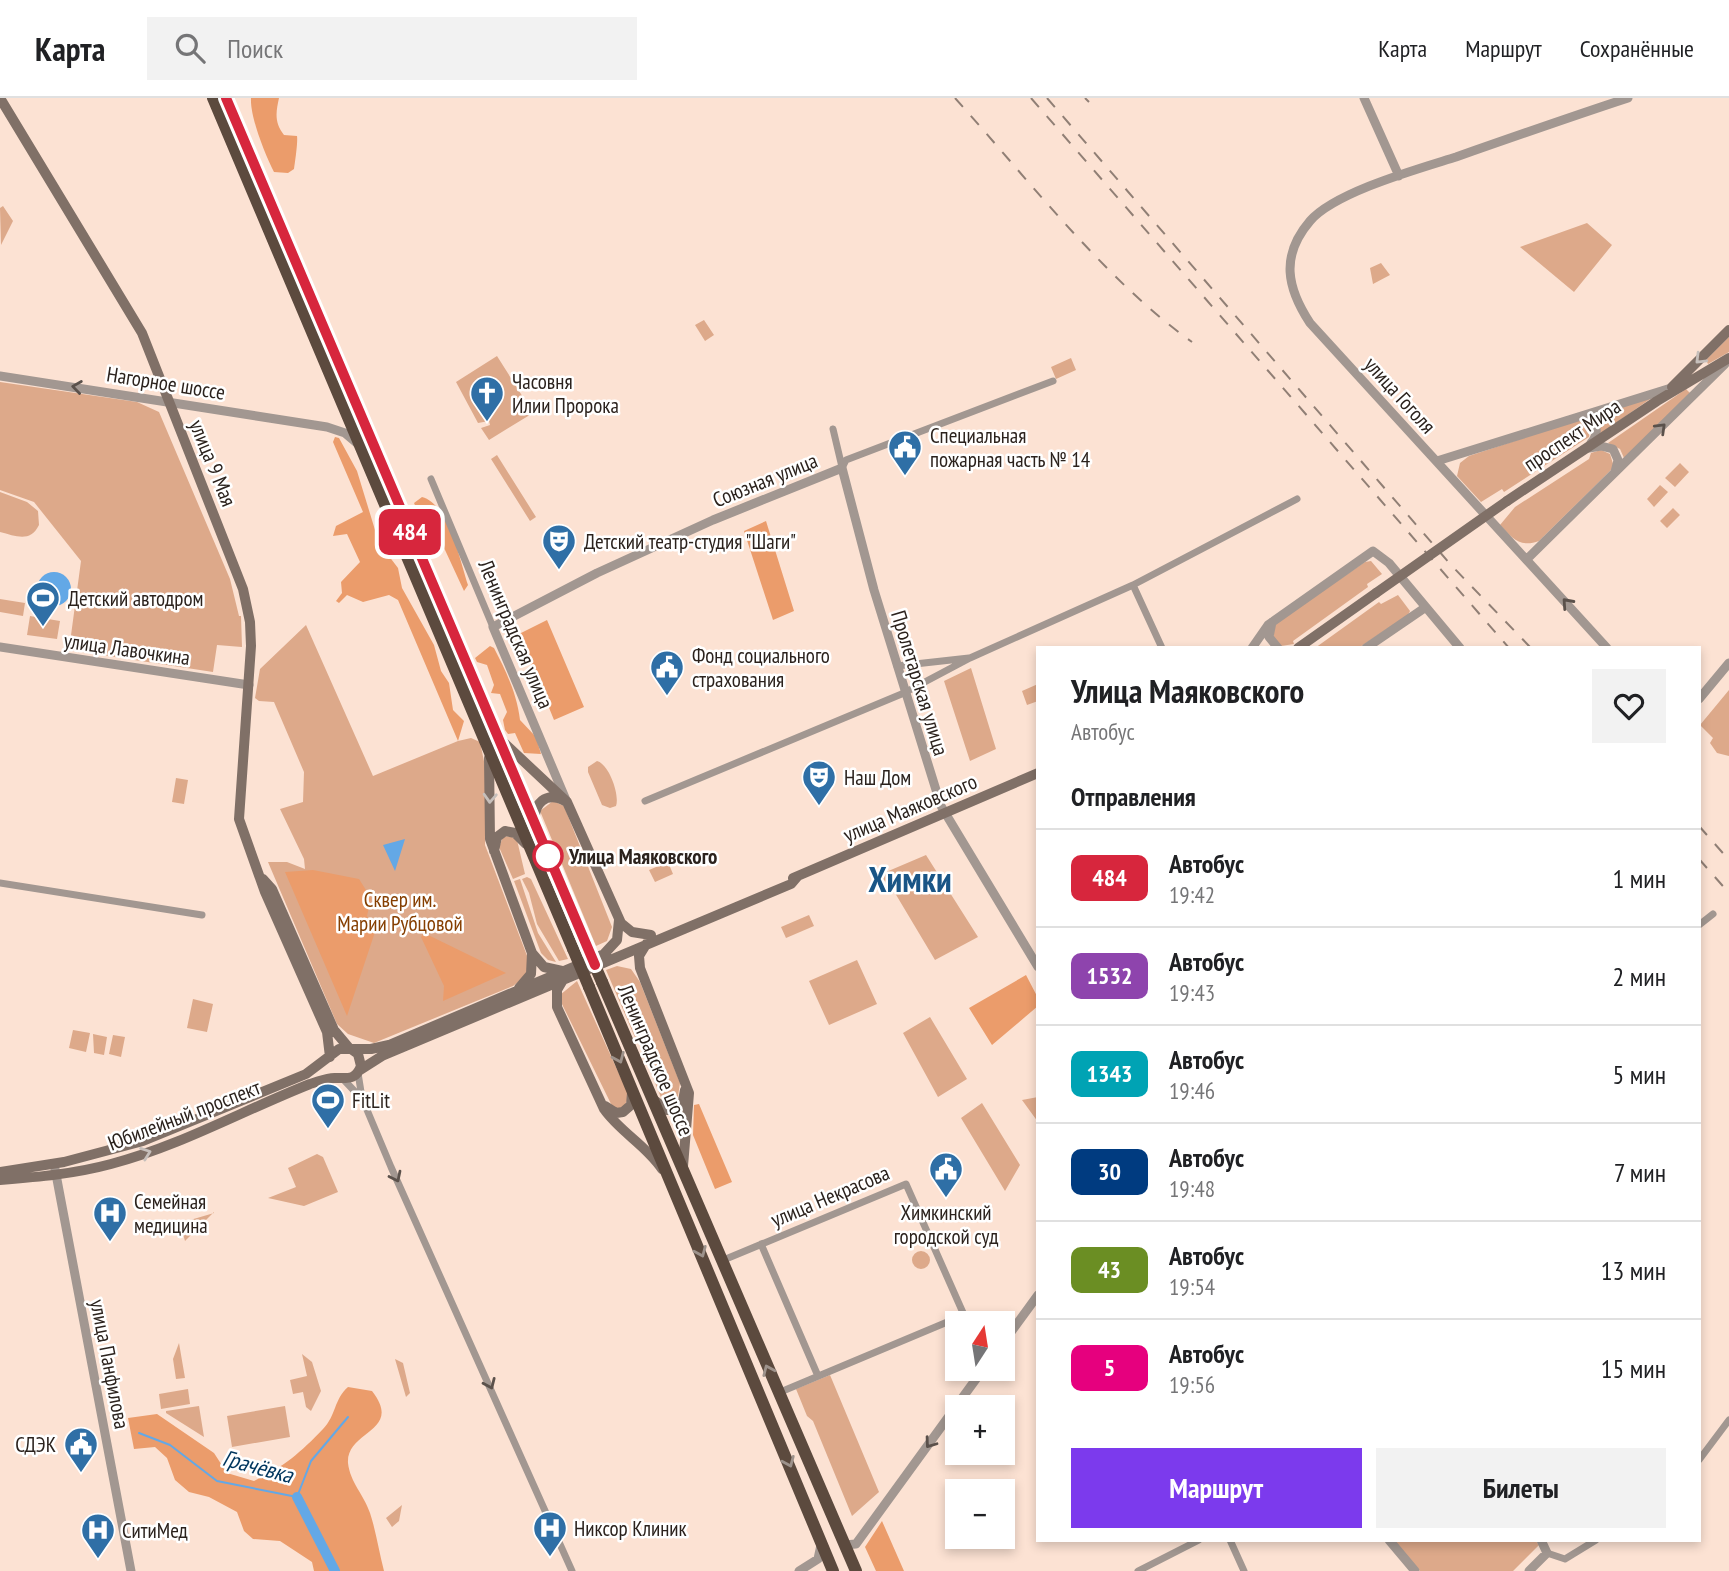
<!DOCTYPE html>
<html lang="ru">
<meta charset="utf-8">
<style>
:root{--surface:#fff;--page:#f2f2f2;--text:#202124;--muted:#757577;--line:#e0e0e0;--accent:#7c3aed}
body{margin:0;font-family:"PT Sans Narrow",sans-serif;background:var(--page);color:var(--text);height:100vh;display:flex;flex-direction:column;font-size:26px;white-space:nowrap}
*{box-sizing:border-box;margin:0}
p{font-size:23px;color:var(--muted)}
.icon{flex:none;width:38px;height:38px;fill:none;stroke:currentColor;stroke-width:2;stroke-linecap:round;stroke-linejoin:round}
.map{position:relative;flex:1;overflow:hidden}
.drawer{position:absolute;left:1036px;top:548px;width:665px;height:896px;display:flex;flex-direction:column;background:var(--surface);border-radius:0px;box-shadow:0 4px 10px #0003}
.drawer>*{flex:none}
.badge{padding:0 14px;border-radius:10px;font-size:24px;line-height:46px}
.needle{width:46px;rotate:12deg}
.fabs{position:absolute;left:945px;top:1213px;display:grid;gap:14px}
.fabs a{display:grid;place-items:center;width:70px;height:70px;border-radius:0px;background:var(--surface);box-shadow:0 4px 10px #0003;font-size:35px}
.map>.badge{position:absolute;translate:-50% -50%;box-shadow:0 0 0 4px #fff}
h2{padding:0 35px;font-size:26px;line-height:63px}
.round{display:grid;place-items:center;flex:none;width:74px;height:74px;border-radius:0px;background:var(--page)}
.headline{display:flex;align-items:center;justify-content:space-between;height:119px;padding:0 35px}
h1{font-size:33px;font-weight:700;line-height:52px}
.cta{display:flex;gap:14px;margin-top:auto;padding:14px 35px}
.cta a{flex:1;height:80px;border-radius:0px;background:var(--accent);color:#fff;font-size:28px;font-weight:700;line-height:80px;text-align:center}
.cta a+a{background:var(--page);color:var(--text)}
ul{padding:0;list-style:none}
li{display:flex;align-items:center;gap:21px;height:98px;padding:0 35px;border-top:2px solid var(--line)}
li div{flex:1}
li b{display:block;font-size:26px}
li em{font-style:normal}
li .badge{min-width:77px;font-weight:700;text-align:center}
header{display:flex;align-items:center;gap:42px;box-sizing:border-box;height:98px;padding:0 35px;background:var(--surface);border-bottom:2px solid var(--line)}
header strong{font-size:33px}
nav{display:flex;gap:38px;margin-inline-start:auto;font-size:24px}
.search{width:490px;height:63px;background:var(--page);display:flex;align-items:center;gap:18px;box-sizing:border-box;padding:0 24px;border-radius:0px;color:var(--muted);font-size:26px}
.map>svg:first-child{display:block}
.green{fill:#dda98a}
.forest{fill:#eb9c6b}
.water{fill:#63a8e6}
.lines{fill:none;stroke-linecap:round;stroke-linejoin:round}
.stream{stroke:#63a8e6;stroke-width:2}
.river{stroke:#63a8e6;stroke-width:10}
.minor{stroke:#a29791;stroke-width:7}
.tertiary{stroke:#a29791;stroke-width:9}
.secondary{stroke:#807067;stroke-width:10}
.trunk{stroke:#5c4a3e;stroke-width:12}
.rail{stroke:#907f75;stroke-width:2;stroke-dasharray:12 12;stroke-linecap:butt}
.secondary-bridge{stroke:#807067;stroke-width:10}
.trunk-bridge{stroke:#5c4a3e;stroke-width:12}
.oneway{stroke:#c6bfbb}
.oneway2{stroke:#5b514b}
.oneway3{stroke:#9d928b}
.line-casing{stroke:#fff;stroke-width:16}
.line{stroke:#d7263d;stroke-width:10}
.stop-dot{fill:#fff;stroke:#d7263d;stroke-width:3.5}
.labels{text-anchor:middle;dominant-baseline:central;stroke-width:5;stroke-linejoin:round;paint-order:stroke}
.poi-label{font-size:21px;fill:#2b221d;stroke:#fff;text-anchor:start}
.street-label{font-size:21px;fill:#2b221d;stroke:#fff}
.stop-label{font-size:21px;font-weight:bold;fill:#2b221d;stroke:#fff;text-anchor:start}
.park-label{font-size:21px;fill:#853e00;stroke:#fff}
.water-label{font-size:23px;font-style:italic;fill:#00365e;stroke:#fff}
.town-label{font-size:35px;font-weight:bold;fill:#195586;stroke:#fff}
</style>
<header>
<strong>Карта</strong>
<div class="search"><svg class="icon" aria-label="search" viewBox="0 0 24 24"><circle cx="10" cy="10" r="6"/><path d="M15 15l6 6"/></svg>Поиск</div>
<nav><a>Карта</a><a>Маршрут</a><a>Сохранённые</a></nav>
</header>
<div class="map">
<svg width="1729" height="1473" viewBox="0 0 1729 1473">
<rect width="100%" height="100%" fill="#fce2d3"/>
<path class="green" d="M 3,108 L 13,123 L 1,147 L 0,110 Z
M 1587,125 L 1612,147 L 1574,194 L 1520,149 Z
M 1381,165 L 1390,177 L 1373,186 L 1370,170 Z
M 704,222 L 714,237 L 705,243 L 695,227 Z
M 1729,239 L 1729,254 L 1708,266 L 1706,262 Z
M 497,258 L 533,315 L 489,342 L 481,330 L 490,327 L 489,323 L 478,325 L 456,284 Z
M 1071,260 L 1076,272 L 1056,281 L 1051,269 Z
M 0,284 L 137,304 L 159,314 L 230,481 L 239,518 L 241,518 L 242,549 L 217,547 L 213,574 L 69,552 L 81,463 L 34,404 L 0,392 Z
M 1686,291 L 1691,296 L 1624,360 L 1620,351 L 1608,345 Z
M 1653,299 L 1600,336 L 1588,317 Z
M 1578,322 L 1590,327 L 1589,339 L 1504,394 L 1502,391 L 1481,404 L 1457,378 L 1460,365 L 1469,358 Z
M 1601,352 L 1610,356 L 1614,369 L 1539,443 C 1520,450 1512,440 1500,427 L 1515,409 L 1589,361 L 1591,355 Z
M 497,357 L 536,419 L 530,423 L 491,361 Z
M 1680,365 L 1689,374 L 1675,389 L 1665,380 Z
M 1660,387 L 1668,394 L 1654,409 L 1647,401 Z
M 0,394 L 27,404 L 38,413 L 39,427 C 30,445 16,438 0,434 Z
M 1673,410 L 1680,417 L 1667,430 L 1660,423 Z
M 1371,463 L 1382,476 L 1367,486 L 1368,489 L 1293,543 L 1294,546 L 1281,548 L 1274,542 L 1273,529 L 1277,524 L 1365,464 Z
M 1398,497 L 1410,513 L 1408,517 L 1360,549 L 1315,550 L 1379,504 L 1381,506 Z
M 0,501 L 25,505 L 23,518 L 0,514 Z
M 30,518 L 60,523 L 57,541 L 27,537 Z
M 306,527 L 373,678 L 458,643 L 471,640 L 480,644 L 485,668 L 485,747 L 529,863 L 527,877 L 513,888 L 374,945 L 348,936 L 337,926 L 268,764 L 287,764 L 305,771 L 304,761 L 280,711 L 303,704 L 304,674 L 274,604 L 259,603 L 255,600 L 260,571 Z
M 971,570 L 996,651 L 970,663 L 944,583 Z
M 1038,586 L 1038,603 L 1027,607 L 1022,593 Z
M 1729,592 L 1729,658 L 1717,655 L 1710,645 L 1713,640 L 1700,627 Z
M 597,663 C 609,666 620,697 616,708 L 610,710 L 602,707 L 588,674 L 588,669 Z
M 176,680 L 188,682 L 184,706 L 172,704 Z
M 553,703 L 564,708 L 612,829 L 607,843 L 596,848 L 540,713 Z
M 510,738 L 517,742 L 525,776 L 513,781 L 499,749 L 503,739 Z
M 926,757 L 978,839 L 935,862 L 892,790 L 879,777 Z
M 668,764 L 673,776 L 655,784 L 649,772 Z
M 527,779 L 531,781 L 568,861 L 559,863 L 537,826 L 529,795 L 522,781 Z
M 520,781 L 538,835 L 556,864 L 548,862 L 541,855 L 514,783 Z
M 809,817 L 814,828 L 786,840 L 781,829 Z
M 857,862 L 877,906 L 829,927 L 809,883 Z
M 617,868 L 631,871 L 640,884 L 680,985 L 677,1005 L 668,1007 L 662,1002 L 649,970 L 652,965 L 645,950 L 636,942 L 606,872 Z
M 577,883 L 629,998 L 623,1011 L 613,1010 L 560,902 L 560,897 Z
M 193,901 L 213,906 L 207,934 L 187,930 Z
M 930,919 L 967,981 L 938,999 L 903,935 Z
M 73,932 L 90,935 L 86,954 L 69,950 Z
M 93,936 L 107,939 L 104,957 L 94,955 Z
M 113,937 L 125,939 L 121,959 L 109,956 Z
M 1038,999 L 1038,1024 L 1022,1002 Z
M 982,1005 L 1020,1067 L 1005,1093 L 961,1020 Z
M 317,1056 L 323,1059 L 338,1094 L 304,1108 L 268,1100 L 296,1089 L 288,1070 Z
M 214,1115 L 214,1114 L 185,1143 L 180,1125 Z
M912 1162a9 9 0 1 1 18 0a9 9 0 1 1-18 0Z
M 179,1245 L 185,1280 L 176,1281 L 173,1261 Z
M 302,1256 L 312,1264 L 321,1293 L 311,1313 L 306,1309 L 303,1294 L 293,1296 L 290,1282 L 307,1278 Z
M 395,1261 L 403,1265 L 410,1295 L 406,1299 Z
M 830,1277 L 879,1394 L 852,1418 L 813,1323 L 807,1318 L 796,1291 Z
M 188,1291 L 190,1306 L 161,1311 L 159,1296 Z
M 199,1308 L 204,1339 L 166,1315 L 166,1313 Z
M 285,1308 L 290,1339 L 232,1349 L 227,1318 Z
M 402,1407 L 399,1423 L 392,1429 L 386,1420 Z
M 1393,1442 L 1535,1442 L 1539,1447 L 1513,1473 L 1420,1473 Z"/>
<path class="forest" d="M 251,0 L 279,0 C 276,14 274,24 284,37 L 297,38 C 298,44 295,64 294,71 L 288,75 L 274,74 C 265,56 250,19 251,0 Z
M 335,339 L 339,340 L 357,373 L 379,445 L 398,470 L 402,490 L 434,547 L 441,573 L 449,585 L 453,612 L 464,623 L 458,643 L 398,502 L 389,497 L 363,504 L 347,497 L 339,505 L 336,503 L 342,495 L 341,484 L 360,464 L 347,436 L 333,438 L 336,428 L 363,414 L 333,344 Z
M 422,399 C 449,406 460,463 468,487 L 464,493 L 439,439 L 434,433 L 426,432 L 414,405 Z
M 766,423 L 794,513 L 773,522 L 744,433 Z
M 547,522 L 584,609 L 554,622 L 519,536 Z
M 490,548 L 494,550 C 506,573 517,596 520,622 L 536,639 L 541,656 L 524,655 L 515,635 L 508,636 L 505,632 L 503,622 L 507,614 L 500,596 L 491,595 L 494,587 L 487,567 L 477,564 L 475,560 Z
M 313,772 L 359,781 L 371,800 L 367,818 L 375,834 L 347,918 L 285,774 Z
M 424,835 L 506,875 L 443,903 L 444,888 L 421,839 Z
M 1026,877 L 1038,900 L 1038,908 L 992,947 L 969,910 Z
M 699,1006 L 732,1084 L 715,1091 L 693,1037 L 694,1007 Z
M 348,1289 L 372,1293 C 404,1334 346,1332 348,1365 C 350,1384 364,1397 370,1415 C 376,1433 379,1454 384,1473 L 314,1473 L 312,1464 L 280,1443 L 253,1441 L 244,1433 L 237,1414 L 209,1399 L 189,1394 L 175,1382 L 167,1360 L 155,1349 L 134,1351 L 128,1320 L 157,1316 L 214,1355 L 227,1375 L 254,1383 C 284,1369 301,1354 323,1331 C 336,1318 334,1301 348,1289 Z
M 882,1423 L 904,1473 L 876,1473 L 865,1449 Z"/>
<path class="water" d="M37 491a17 17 0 1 1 34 0a17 17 0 1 1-34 0Z
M 405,741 L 395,773 L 383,747 Z"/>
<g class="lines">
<path class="stream" d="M 139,1335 L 170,1347 L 217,1383 L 297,1399 L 311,1363 L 348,1319"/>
<path class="river" d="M 297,1399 L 335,1473"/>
<path class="minor" d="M 833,331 L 842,369
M 842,370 L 846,362 L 1053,283
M 431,381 L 493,529
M 1133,487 L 1162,550
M 897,568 L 969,560
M 645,703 L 904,595 L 970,560 L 1133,487 L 1297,401
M 0,785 L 202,817
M 1699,827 L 1713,816
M 358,975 L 362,1000 L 391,1069 L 572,1473
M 344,982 L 360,999
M 761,1146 L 818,1278
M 721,1163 L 906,1086 L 964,1217 L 778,1295
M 1699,1362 L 1729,1322
M 1230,1442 L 1244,1473
M 1547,1455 L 1565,1461 L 1596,1442
M 1138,1473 L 1199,1442"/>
<path class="tertiary" d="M 1364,0 L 1399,78
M 0,278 L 327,329 L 345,335 L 358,346
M 1582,318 L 1591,320 C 1598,328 1598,337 1591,345
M 1589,350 L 1601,348 L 1613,351 L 1618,362 L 1615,374
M 1437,363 L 1671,290
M 1527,461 L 1725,266
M 1272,524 L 1269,539 L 1278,550
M 0,549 L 249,587
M 1252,550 L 1268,527 L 1373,453 L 1389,465 L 1460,550
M 1366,550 L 1426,509
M 1607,550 L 1310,225 C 1287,190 1280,158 1310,123 C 1335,94 1418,71 1456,59 C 1513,39 1570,19 1628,0
M 1699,601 L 1729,565
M 566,702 L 493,529 L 597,475 L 713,422 L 842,370 L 874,492 L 941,708 L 1038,869
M 55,1071 L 131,1473
M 1003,1245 L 1038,1197
M 1389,1442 L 1415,1473
M 844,1447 L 856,1446 L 984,1270
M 799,1473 L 818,1461 L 821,1447
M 1529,1473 L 1547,1455 L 1541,1442"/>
<path class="secondary" d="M 0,0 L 142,235 L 243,491 L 250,524 L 251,548 L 239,721 L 265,794 L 327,934 L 330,959
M 1672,289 L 1729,232
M 1507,403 L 1657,303 L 1729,260
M 1298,550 L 1376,495
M 501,642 L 567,704 L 621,825 L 632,834 L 651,837
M 489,660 L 490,741 L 532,855 L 544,869 L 562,873
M 535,725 C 533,705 546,693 565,703
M 494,753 L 497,739 L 505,733 L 515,735 L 526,746
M 793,780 L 1038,675
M 263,781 L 272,791 L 334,932 L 349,950
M 647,845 L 639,858 L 640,870 L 689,995 L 683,1068
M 563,882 L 557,892 L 557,909 L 604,1011 C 620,1034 646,1047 662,1071
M 519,890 L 531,876 L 532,855
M 360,972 L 382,958 L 791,786 L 797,779
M 654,1002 L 667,1012 L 675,1011 L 683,1003 L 685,992
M 605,1008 L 616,1015 L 623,1014 L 631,1007 L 632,995
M 0,1074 L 64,1064 L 143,1043 L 306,976 L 339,951 L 371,951 L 389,947 L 604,856 L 617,842 L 619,822
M 0,1082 C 38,1079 74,1076 111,1066 C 180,1048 244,1012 310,986 C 318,984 328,979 336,980 C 348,980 356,982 361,968 L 358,956 L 351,951"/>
<path class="trunk" d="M 213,0 L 573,851
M 226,0 L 585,845
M 602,884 L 856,1473
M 589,889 L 833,1473"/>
<path class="rail" d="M 955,0 C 1027,80 1105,182 1192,244
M 1031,0 L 1509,550
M 1047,0 L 1451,467 L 1531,550
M 1085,0 L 1089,4
M 1699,728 L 1729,762
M 1699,761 L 1729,795"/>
<path class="secondary-bridge" d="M 1376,495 L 1507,403"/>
<path class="trunk-bridge" d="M 585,845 L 602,884
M 573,851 L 589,889"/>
</g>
<defs><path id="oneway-chevron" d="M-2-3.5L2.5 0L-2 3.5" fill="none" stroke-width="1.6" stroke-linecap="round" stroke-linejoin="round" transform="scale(1.75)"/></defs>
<g class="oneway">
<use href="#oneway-chevron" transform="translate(1700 261) rotate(135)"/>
<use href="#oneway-chevron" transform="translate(490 700) rotate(93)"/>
<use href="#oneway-chevron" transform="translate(146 1055) rotate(-20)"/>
</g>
<g class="oneway2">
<use href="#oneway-chevron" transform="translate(77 289) rotate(-172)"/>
<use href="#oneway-chevron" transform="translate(1661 330) rotate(-44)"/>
<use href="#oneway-chevron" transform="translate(1567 505) rotate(-132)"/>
<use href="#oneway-chevron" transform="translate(396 1079) rotate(64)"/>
<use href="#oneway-chevron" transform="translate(490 1286) rotate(66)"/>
<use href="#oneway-chevron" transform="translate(930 1345) rotate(126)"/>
</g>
<g class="oneway3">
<use href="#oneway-chevron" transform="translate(619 960) rotate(67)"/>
<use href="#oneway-chevron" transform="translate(701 1154) rotate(67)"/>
<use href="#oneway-chevron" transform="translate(768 1272) rotate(-114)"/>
<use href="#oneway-chevron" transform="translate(789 1364) rotate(67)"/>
</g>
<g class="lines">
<g class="line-casing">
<path id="line" d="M 226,0 L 595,867"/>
</g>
<use href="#line" class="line"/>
</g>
<defs>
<g id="church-pin" transform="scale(1.75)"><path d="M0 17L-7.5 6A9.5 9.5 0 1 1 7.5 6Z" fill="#2f6fa6" stroke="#fff"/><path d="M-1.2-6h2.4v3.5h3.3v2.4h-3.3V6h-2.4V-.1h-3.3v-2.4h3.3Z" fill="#fff"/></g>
<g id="civic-pin" transform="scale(1.75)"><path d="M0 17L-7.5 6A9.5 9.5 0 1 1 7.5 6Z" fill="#2f6fa6" stroke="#fff"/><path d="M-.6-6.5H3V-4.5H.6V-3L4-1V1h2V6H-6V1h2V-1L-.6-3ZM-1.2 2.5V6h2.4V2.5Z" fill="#fff"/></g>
<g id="theatre-pin" transform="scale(1.75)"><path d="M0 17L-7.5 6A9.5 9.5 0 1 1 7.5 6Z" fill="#2f6fa6" stroke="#fff"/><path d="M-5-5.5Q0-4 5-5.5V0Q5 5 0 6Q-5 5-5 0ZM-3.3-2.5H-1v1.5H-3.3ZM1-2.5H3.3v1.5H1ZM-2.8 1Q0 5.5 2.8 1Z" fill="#fff"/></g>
<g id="stadium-pin" transform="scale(1.75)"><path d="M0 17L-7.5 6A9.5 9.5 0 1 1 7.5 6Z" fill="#2f6fa6" stroke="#fff"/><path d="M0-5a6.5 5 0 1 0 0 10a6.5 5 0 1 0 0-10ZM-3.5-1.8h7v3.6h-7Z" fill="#fff"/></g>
<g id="hospital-pin" transform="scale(1.75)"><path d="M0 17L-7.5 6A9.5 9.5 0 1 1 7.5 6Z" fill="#2f6fa6" stroke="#fff"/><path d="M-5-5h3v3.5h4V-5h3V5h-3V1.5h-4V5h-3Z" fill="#fff"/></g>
</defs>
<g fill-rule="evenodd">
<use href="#church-pin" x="487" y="295"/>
<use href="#civic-pin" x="905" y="349"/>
<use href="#theatre-pin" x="559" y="443"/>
<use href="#stadium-pin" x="43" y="500"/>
<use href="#civic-pin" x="667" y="569"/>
<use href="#theatre-pin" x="819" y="679"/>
<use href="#stadium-pin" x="328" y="1002"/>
<use href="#civic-pin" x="946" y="1071"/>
<use href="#hospital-pin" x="110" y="1115"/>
<use href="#civic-pin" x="81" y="1346"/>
<use href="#hospital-pin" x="550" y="1430"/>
<use href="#hospital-pin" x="98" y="1432"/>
</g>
<circle class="stop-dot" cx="548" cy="758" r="14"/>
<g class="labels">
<g class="poi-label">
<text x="512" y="283">Часовня<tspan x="512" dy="24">Илии Пророка</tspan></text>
<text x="930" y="337">Специальная<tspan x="930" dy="24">пожарная часть № 14</tspan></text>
<text x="584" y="443">Детский театр-студия "Шаги"</text>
<text x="68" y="500">Детский автодром</text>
<text x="692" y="557">Фонд социального<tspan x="692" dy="24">страхования</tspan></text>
<text x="844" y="679">Наш Дом</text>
<text x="352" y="1002">FitLit</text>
<text x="134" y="1103">Семейная<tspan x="134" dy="24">медицина</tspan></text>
<text x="946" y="1114" text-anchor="middle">Химкинский<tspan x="946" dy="24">городской суд</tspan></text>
<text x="56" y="1346" text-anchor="end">СДЭК</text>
<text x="574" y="1430">Никсор Клиник</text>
<text x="122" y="1432">СитиМед</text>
</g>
<g class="street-label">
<text transform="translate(166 285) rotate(9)">Нагорное шоссе</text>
<text transform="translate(1400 297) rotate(48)">улица Гоголя</text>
<text transform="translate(1572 337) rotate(-34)">проспект Мира</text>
<text transform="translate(213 365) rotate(68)">улица 9 Мая</text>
<text transform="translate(765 382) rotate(-22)">Союзная улица</text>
<text transform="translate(516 536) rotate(67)">Ленинградская улица</text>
<text transform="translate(127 551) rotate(8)">улица Лавочкина</text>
<text transform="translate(920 585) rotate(73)">Пролетарская улица</text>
<text transform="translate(910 710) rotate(-23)">улица Маяковского</text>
<text transform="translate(656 962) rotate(67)">Ленинградское шоссе</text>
<text transform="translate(184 1017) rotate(-21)">Юбилейный проспект</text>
<text transform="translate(830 1098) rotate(-23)">улица Некрасова</text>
<text transform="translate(110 1266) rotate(79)">улица Панфилова</text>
</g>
<g class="stop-label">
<text x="569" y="758">Улица Маяковского</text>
</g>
<g class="park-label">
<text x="400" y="801">Сквер им.<tspan x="400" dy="24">Марии Рубцовой</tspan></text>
</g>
<g class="water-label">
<text transform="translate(258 1368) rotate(15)">Грачёвка</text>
</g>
<g class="town-label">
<text x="910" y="781">Химки</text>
</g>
</g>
</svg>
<div class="fabs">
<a><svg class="needle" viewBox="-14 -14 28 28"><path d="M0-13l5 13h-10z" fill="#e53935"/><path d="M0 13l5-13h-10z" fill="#757577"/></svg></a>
<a>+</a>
<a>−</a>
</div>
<b class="badge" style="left:410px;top:434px;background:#d7263d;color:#fff">484</b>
<section class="drawer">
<div class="headline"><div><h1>Улица Маяковского</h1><p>Автобус</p></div><a class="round"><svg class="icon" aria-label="heart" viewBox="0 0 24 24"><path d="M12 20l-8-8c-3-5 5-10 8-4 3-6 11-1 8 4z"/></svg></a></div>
<h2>Отправления</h2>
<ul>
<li><span class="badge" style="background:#d7263d;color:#fff">484</span><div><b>Автобус</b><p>19:42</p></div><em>1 мин</em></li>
<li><span class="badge" style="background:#8e44ad;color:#fff">1532</span><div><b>Автобус</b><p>19:43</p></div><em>2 мин</em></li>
<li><span class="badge" style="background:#00a3b4;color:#fff">1343</span><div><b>Автобус</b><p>19:46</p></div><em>5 мин</em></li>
<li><span class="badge" style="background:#003b80;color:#fff">30</span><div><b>Автобус</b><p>19:48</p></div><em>7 мин</em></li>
<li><span class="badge" style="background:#6b8e23;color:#fff">43</span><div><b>Автобус</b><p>19:54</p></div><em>13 мин</em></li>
<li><span class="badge" style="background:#e6007e;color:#fff">5</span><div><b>Автобус</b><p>19:56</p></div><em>15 мин</em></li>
</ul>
<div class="cta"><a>Маршрут</a><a>Билеты</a></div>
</section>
</div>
